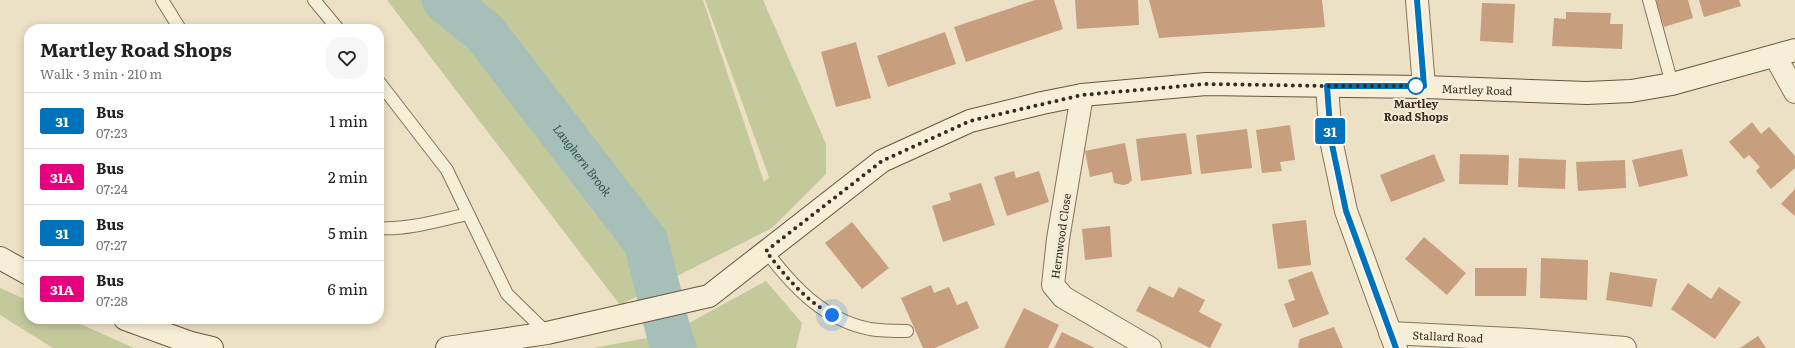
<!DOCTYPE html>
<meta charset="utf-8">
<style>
:root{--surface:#fff;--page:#f6f6f6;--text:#222;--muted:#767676;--line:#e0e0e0}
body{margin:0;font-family:Literata,serif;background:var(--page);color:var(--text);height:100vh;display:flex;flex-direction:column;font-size:15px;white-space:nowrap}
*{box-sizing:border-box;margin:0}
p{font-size:13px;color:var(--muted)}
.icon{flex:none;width:22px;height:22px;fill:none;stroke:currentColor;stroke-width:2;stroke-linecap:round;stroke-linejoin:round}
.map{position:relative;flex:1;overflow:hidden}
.side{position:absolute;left:24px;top:24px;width:360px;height:300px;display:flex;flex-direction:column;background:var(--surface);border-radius:16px;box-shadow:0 2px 10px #0003}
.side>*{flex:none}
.badge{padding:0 8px;border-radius:3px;font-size:14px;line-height:26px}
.you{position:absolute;width:20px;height:20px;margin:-10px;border:3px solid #fff;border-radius:50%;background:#1a73e8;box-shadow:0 0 0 6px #1a73e833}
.map>.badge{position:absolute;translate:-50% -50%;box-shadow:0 0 0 2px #fff}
.round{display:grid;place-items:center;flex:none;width:42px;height:42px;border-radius:16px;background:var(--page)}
.head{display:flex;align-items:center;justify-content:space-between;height:68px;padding:0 16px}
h1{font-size:19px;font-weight:700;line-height:30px}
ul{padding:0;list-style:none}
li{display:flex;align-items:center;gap:12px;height:56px;padding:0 16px;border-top:1px solid var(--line)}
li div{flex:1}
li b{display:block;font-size:15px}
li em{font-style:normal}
li .badge{min-width:44px;font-weight:700;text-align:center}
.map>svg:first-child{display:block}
.green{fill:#c3c99a}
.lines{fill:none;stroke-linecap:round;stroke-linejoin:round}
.river{stroke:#a7bfb9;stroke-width:45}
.building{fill:#c79e7e}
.service-casing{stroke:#86735c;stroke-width:14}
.minor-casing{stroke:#86735c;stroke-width:24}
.secondary-casing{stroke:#675440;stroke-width:24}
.service{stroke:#f7eed8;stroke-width:12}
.minor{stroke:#f7eed8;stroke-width:22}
.secondary{stroke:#f7eed8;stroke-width:22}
.line-casing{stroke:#fff;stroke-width:9}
.line{stroke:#0072bc;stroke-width:6}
.walk{stroke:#372b1f;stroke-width:4;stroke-dasharray:0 7.2}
.stop-dot{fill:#fff;stroke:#0072bc;stroke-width:2}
.labels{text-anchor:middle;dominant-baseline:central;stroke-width:4;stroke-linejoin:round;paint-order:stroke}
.street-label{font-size:11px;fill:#372b1f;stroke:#f3ebd5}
.stop-label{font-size:11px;font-weight:bold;fill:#372b1f;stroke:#f3ebd5}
.water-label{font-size:12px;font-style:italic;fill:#305554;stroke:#f3ebd5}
</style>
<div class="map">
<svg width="1795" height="348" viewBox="0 0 1795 348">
<rect width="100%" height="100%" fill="#ece1c5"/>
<path class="green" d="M 387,0 L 703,0 L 764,182 L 769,177 L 705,0 L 763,0 L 826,144 L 826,174 L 772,228 L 620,305 Z
M 766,281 L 802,323 L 796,348 L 593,348 L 669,334 Z
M 0,288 L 29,301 L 29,319 L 69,319 L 134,348 L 53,348 L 0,315 Z"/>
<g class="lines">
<path class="river" id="s1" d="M 444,0 L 484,32 L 646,242 L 669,334 L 674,348"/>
</g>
<path class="building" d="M 1035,0 L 1054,0 L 1063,29 L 966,62 L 954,27 Z
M 1075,0 L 1138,0 L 1139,25 L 1077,29 Z
M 1149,0 L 1322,0 L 1325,27 L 1159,38 Z
M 1656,0 L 1688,0 L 1693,18 L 1664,27 Z
M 1699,0 L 1739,0 L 1741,6 L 1704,17 Z
M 1482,3 L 1515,4 L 1513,43 L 1480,41 Z
M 1566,12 L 1611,13 L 1610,24 L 1623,24 L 1622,49 L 1552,46 L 1554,18 L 1566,19 Z
M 945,32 L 956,64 L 888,87 L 877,56 Z
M 856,42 L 871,98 L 836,107 L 821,52 Z
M 1752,122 L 1761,134 L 1769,127 L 1795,156 L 1795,168 L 1771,189 L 1756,171 L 1760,167 L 1749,155 L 1744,159 L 1729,142 Z
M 1290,125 L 1295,160 L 1280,162 L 1282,171 L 1262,173 L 1256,130 Z
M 1247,129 L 1252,168 L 1201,174 L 1196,135 Z
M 1186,133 L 1192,174 L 1141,181 L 1136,139 Z
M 1125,143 L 1132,180 L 1128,184 L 1123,185 L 1114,183 L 1112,172 L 1090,177 L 1085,151 Z
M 1682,149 L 1688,176 L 1639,187 L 1632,160 Z
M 1434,154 L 1445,181 L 1391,202 L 1380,175 Z
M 1460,154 L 1509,155 L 1508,185 L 1459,184 Z
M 1519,158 L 1566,160 L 1565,189 L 1518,187 Z
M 1625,160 L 1626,188 L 1578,191 L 1576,162 Z
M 1014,171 L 1016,178 L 1039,171 L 1049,202 L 1007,216 L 994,177 Z
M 981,183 L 995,225 L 943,242 L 932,206 L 951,200 L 949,193 Z
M 1795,189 L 1795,216 L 1781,204 Z
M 1306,220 L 1311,265 L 1278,269 L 1272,224 Z
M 852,222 L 889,268 L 862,289 L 825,243 Z
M 1110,226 L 1112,257 L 1085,260 L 1082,229 Z
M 1424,237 L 1466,273 L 1447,295 L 1405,259 Z
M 1541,258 L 1588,260 L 1587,300 L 1540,298 Z
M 1475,268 L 1527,268 L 1526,296 L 1475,296 Z
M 1312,271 L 1329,314 L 1293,328 L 1284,304 L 1295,300 L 1288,280 Z
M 1610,272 L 1657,279 L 1652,307 L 1606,300 Z
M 1688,283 L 1711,299 L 1719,287 L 1741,302 L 1715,339 L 1671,309 Z
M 931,285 L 934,293 L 949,287 L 957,305 L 967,301 L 979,328 L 935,348 L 923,348 L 901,298 Z
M 1149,286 L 1173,298 L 1179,287 L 1205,300 L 1199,312 L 1222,324 L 1210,348 L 1136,311 Z
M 1024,308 L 1059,325 L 1048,348 L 1004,348 Z
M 1334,327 L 1343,348 L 1299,348 L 1298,346 L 1300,339 Z
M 1062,332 L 1095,348 L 1054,348 Z
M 1758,336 L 1766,348 L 1740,348 Z"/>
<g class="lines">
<g class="service-casing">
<path id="service" d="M 162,0 L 180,29
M 314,0 L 338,29
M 1649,0 L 1672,84
M 379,82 L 447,170 L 507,294 L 547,333
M 379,228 C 408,230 440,220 468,214
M 766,251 C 793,287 824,320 870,329 C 882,331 895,331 907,331"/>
</g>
<g class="minor-casing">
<g id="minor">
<path d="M 1417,0 L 1424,87"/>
<path d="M 1775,56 L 1795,92"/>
<path d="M 1327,86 L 1331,140 L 1346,211 L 1396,348"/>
<path d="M 1082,95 L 1058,239 L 1053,285 L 1063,297 L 1150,348"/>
<path id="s2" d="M 1390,333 L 1529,340 L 1625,348"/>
</g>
</g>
<g class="secondary-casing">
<g id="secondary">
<path d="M 0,258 L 29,274"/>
<path d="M 125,319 L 191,343 L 212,348"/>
<path id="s3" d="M 447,348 L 547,333 L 709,296 L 882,161 L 970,121 L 1042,103 L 1082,95 L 1206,84 L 1424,87 L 1587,93 L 1631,91 L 1672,84 L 1795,50"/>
</g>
</g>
<use href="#service" class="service"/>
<use href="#minor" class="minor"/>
<use href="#secondary" class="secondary"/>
</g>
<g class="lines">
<g class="line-casing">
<path id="line" d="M 1396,348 L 1346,211 L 1331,140 L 1327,86 L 1424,86 L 1417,0"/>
</g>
<use href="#line" class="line"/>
<path class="walk" d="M 832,315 C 805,300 784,275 766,251 L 882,161 L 970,121 L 1082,95 L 1206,84 L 1327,86 L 1416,86"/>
</g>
<circle class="stop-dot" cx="1416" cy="86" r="8"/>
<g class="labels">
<g class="street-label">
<text stroke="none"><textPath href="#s3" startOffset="1094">Martley Road</textPath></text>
<text transform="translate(1060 236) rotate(-82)">Hernwood Close</text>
<text stroke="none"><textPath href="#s2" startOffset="58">Stallard Road</textPath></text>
</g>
<g class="stop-label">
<text x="1416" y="103">Martley<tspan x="1416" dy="13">Road Shops</tspan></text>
</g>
<g class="water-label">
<text stroke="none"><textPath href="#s1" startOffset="213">Laughern Brook</textPath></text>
</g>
</g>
</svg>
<div class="you" style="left:832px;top:315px"></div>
<b class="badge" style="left:1330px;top:131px;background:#0072bc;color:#fff">31</b>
<section class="side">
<div class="head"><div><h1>Martley Road Shops</h1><p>Walk · 3 min · 210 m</p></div><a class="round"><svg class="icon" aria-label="heart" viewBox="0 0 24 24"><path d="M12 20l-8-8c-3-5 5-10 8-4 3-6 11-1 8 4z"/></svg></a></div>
<ul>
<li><span class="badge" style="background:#0072bc;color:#fff">31</span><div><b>Bus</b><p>07:23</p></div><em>1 min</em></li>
<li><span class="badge" style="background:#e6007e;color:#fff">31A</span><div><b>Bus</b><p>07:24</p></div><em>2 min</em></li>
<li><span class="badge" style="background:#0072bc;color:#fff">31</span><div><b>Bus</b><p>07:27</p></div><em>5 min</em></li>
<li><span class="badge" style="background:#e6007e;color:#fff">31A</span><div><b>Bus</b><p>07:28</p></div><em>6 min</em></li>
</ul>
</section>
</div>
